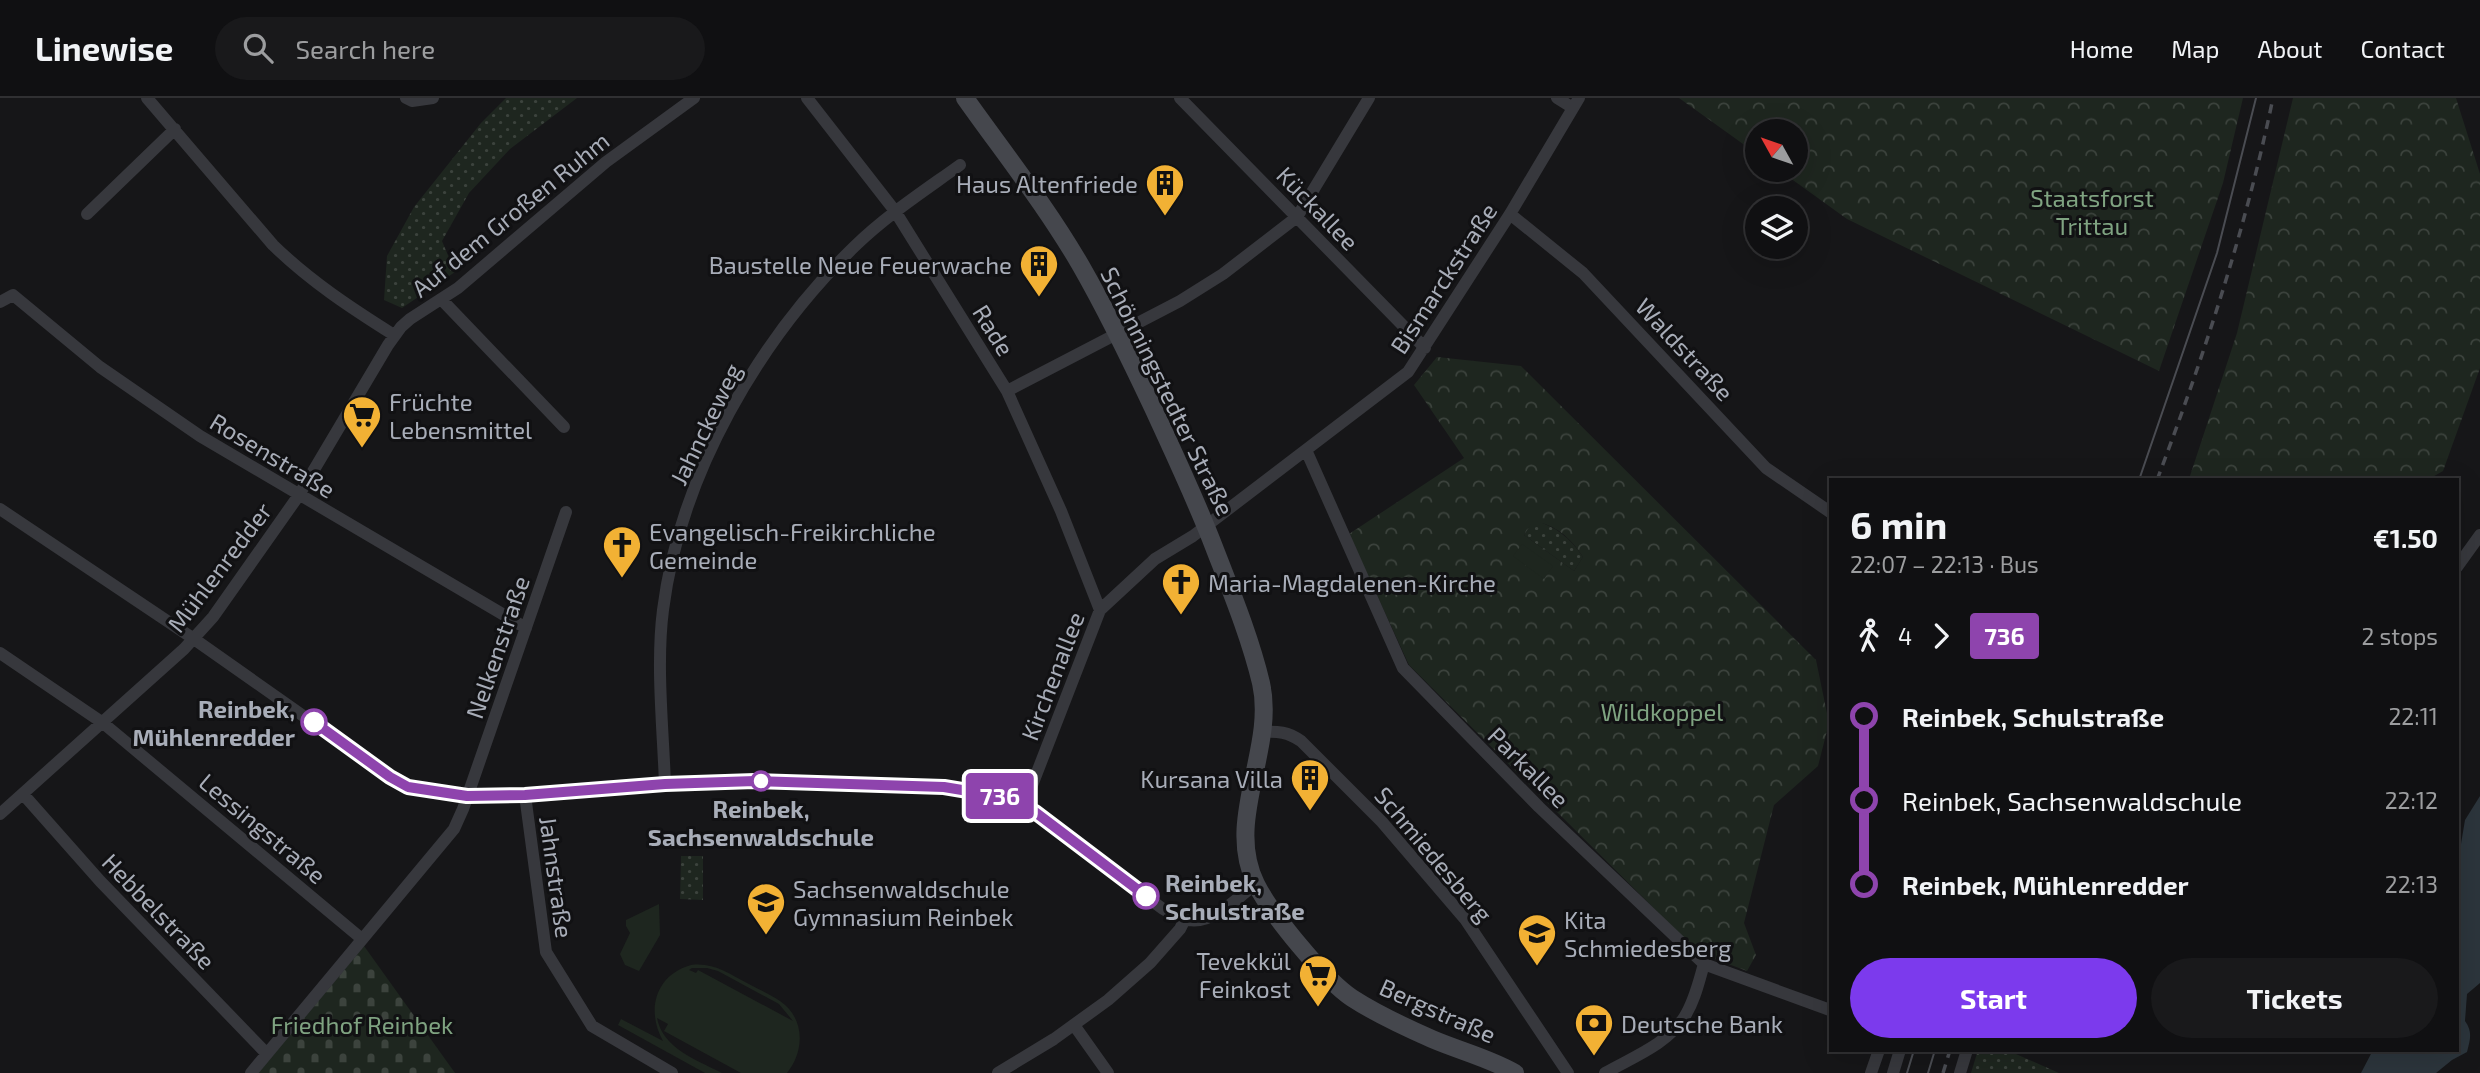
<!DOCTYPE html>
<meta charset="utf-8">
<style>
:root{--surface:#101012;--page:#19191b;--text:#f1f3f6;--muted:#9c9d9f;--line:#303032;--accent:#7c3aed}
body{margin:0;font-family:"Exo 2",sans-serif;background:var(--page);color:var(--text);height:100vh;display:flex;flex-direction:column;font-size:26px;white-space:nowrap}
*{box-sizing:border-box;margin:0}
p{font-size:23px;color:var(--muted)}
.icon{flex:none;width:38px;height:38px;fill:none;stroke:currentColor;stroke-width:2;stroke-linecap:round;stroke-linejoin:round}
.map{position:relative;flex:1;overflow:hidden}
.sheet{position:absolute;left:1829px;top:380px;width:630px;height:574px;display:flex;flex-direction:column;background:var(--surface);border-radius:0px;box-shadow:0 7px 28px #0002,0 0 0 2px var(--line)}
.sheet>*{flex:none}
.badge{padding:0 14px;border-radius:5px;font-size:24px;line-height:46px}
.needle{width:46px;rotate:310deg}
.fabs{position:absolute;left:1745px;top:21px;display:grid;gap:14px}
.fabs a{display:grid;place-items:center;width:63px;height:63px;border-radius:50%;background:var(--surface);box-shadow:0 7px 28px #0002,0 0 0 2px var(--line);font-size:35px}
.map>.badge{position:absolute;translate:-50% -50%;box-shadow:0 0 0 4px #fff}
.legs{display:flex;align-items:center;gap:10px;height:77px;padding:0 21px;font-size:23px}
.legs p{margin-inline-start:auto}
.head{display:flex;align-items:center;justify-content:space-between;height:119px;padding:0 21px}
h1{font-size:38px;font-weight:700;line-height:52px}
.cta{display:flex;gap:14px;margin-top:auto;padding:14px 21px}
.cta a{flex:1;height:80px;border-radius:42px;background:var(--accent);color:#fff;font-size:28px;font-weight:700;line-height:80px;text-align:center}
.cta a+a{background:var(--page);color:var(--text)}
ul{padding:0 21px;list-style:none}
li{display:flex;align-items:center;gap:24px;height:84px;font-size:26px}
li i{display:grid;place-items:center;width:10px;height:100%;margin:0 9px;background:currentColor}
li i::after{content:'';width:18px;height:18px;margin:-9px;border:5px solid;border-radius:50%;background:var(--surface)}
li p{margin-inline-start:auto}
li:first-child i{background:linear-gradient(#0000 50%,currentColor 0)}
li:last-child i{background:linear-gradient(currentColor 50%,#0000 0)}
header{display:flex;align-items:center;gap:42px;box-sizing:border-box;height:98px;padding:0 35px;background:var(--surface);border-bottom:2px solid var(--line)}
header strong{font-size:33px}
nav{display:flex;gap:38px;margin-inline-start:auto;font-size:24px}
.search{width:490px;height:63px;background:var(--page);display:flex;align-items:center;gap:18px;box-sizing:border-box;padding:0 24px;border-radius:38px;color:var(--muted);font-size:26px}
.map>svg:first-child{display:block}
.grass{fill:url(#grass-dots)}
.forest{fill:url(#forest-crowns);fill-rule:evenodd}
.cemetery{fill:url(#cemetery-stones)}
.garden{fill:#1e261f;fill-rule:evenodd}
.water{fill:#2c353c}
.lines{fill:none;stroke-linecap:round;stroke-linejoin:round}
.minor{stroke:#37383d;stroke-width:12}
.secondary{stroke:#45474d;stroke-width:18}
.tram{stroke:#4a4c52;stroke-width:2}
.rail{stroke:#4a4c52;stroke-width:3.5;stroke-dasharray:9 7;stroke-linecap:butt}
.line-1-casing{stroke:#fff;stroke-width:16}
.line-1{stroke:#8e44ad;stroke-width:10}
.stop-1-dot{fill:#fff;stroke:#8e44ad;stroke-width:3.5}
.labels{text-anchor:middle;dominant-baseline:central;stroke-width:6;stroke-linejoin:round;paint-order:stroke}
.poi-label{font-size:24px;fill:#a8adb8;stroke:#111113;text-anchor:start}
.park-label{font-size:24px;fill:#7fa381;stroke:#111113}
.street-label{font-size:24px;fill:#a8adb8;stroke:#111113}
.stop-label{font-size:24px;font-weight:bold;fill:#a8adb8;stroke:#111113;text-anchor:end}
</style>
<header>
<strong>Linewise</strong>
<div class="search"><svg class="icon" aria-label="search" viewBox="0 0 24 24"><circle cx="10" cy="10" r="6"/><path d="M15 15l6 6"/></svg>Search here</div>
<nav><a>Home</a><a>Map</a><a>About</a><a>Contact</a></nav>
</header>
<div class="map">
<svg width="2480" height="975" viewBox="0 0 2480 975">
<defs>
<pattern id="grass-dots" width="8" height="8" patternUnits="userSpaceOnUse" patternTransform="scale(1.75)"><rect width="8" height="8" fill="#1e261f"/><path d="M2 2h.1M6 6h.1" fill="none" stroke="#3c433d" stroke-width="1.8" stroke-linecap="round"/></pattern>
<pattern id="forest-crowns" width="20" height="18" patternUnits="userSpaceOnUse" patternTransform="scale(1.75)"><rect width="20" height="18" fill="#1e261f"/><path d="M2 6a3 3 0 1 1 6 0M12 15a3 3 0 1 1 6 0" fill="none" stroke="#3c433d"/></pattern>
<pattern id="cemetery-stones" width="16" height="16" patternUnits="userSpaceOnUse" patternTransform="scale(1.75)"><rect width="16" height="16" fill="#1e261f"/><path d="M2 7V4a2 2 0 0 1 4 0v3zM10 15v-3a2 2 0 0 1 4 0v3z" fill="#3c433d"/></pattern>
</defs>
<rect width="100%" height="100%" fill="#161618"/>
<path class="grass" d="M 506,0 L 577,0 L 510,51 L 469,95 L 442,143 L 455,174 L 402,210 L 384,202 L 387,158 L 414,109 L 481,25 Z
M 1533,422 C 1556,428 1570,440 1583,459 L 1574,473 L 1524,437 Z
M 681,758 L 703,758 L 703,802 L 680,801 Z
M 1978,952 L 2007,952 L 2059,975 L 1971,975 Z"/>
<path class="forest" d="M 1679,0 L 2243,0 L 2223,85 L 2159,273 L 1847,121 L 1779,72 L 1796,72 L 1796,33 L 1757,33 L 1757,56 Z
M 2293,0 L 2456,0 L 2480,76 L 2480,270 L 2443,373 L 2429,381 L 2189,381 L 2237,235 Z
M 1437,259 L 1521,268 L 1816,562 L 1829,625 L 1818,668 L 1774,707 L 1744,825 L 1756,857 L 1747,873 L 1699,855 L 1409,567 L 1349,436 L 1464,360 L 1414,287 ZM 1533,423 C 1556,427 1570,439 1583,459 L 1574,473 L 1524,437 Z"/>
<path class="cemetery" d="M 364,848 L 455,975 L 258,975 Z"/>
<path class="garden" d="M 1522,446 L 1553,468 L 1544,481 L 1513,458 Z
M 659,806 L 660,837 L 639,873 L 625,867 L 620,856 L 630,835 L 626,828 L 626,822 Z
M 691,867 C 713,864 728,875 747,885 C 758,891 770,896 780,903 C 805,920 805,953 787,975 L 741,975 L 664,933 L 668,926 L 657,920 C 663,951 697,962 722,975 L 705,975 L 618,927 L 621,921 L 663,943 C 646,913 655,877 691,867 ZM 692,870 L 707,870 L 718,873 L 779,906 L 793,923 L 698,872 L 696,875 L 689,872 Z"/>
<path class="water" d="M 2480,698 L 2480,885 L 2467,896 L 2465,923 C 2473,934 2470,942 2467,954 L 2452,962 L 2436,975 L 2361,975 L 2373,952 L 2457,952 L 2457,752 L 2461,746 L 2465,722 Z"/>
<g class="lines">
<path class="minor" d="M 147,0 L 273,147 C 310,183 351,210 394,237
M 406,0 L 412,3 L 433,0
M 807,0 L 895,113 L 1007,293 L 1061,413 L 1100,512
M 1180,0 L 1425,250
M 1557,0 L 1573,10
M 87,116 L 175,31
M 1510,116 L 1583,175 L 1766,370 L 1830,414
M 442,202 L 564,329
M 0,204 L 13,197 L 100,269 L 200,338 L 526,530
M 1007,293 L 1180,203 L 1223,176 L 1297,119 L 1369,0
M 1306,352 L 1403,570 L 1539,709 L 1704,866 L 1830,912
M 0,411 L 194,541 L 390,679 L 408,689 L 467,698 L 525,697 L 665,686 L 775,683 L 944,689 L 1004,699 L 1024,708 L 1163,811 C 1171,815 1180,821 1189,822 C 1213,826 1238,800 1255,786
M 2457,469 L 2480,437
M 0,555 L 103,625 L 362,841
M 1262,634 C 1278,633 1288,634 1301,643 L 1382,724 L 1465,821 L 1568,975
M 665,686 C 663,631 656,566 663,512 C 680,377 759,241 855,148 C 887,117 924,93 960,67
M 23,696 L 100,783 L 267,956
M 525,697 L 546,854 L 592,928 L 672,975
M 1024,708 L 1100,512 L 1155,461 L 1193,438 L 1408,274 L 1510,116 L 1579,0
M 0,716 L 184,551 L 213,519 L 299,397 L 388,247 L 401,229 L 410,221 L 458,190 L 606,64 L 694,0
M 1074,927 L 1108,975
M 251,975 L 454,731 L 463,711 L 566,414
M 998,975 L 1054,941 L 1108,902 L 1150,865 L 1180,831 L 1185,821
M 1605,975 C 1633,959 1668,946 1685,918 C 1695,902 1699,883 1704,866
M 1871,975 L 1879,952
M 1893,975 L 1900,952
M 1960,975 L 1967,952"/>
<path class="secondary" d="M 965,0 C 1004,55 1047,109 1081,168 C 1108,215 1131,263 1154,312 C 1175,358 1196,402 1214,449 C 1231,493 1250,539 1261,585 C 1276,651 1224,722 1256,786 C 1271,816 1325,882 1352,900 C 1375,915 1407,930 1432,941 C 1460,953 1489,960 1515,975"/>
<path class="tram" d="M 2139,382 L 2217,155 L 2256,0
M 1907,975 L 1914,952
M 1928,975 L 1935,952"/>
<path class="rail" d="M 2157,382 C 2204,258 2246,130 2273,0
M 1943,975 L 1950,952"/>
</g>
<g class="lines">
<g class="line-1-casing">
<path id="line-1" d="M 314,624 L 390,679 L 408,689 L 467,698 L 525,697 L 665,686 L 755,683 L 944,689 L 1004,699 L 1035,714 L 1146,798"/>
</g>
<use href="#line-1" class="line-1"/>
</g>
<defs>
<g id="building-pin" transform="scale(2.0125)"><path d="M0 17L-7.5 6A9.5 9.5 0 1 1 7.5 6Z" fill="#f2b134" stroke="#111113"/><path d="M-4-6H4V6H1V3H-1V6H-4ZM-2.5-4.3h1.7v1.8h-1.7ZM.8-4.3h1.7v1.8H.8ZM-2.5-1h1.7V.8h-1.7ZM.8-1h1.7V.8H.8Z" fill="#111"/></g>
<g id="supermarket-pin" transform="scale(2.0125)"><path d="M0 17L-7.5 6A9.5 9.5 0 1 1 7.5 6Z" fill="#f2b134" stroke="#111113"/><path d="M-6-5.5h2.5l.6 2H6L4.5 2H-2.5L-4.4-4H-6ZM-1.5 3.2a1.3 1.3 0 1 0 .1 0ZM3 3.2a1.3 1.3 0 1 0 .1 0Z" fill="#111"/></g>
<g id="church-pin" transform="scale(2.0125)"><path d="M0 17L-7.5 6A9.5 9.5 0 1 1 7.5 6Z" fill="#f2b134" stroke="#111113"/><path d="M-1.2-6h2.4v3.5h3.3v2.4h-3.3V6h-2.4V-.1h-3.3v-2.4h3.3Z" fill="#111"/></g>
<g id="school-pin" transform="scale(2.0125)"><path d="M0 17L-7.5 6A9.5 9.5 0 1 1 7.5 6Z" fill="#f2b134" stroke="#111113"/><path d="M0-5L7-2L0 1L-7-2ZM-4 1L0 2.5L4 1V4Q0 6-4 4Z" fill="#111"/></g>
<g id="bank-pin" transform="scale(2.0125)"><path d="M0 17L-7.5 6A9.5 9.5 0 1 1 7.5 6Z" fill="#f2b134" stroke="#111113"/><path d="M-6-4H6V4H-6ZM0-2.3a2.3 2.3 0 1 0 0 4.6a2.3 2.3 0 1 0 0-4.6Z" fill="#111"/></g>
</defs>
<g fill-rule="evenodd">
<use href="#building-pin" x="1165" y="85"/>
<use href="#building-pin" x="1039" y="166"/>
<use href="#supermarket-pin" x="362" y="317"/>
<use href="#church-pin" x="622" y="447"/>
<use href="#church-pin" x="1181" y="484"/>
<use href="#building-pin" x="1310" y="680"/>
<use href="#school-pin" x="766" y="804"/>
<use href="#school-pin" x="1537" y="835"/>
<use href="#supermarket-pin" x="1318" y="876"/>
<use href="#bank-pin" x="1594" y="925"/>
</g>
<g class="stop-1-dot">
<circle cx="314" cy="624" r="12"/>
<circle cx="761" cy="683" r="9"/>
<circle cx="1146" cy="798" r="12"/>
</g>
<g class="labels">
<g class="poi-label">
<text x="1138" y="85" text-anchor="end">Haus Altenfriede</text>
<text x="1012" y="166" text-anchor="end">Baustelle Neue Feuerwache</text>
<text x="389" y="303">Früchte<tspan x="389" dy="28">Lebensmittel</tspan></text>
<text x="649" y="433">Evangelisch-Freikirchliche<tspan x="649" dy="28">Gemeinde</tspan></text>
<text x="1208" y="484">Maria-Magdalenen-Kirche</text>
<text x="1283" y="680" text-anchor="end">Kursana Villa</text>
<text x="793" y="790">Sachsenwaldschule<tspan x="793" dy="28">Gymnasium Reinbek</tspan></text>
<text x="1564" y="821">Kita<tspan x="1564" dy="28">Schmiedesberg</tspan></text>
<text x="1291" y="862" text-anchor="end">Tevekkül<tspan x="1291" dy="28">Feinkost</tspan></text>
<text x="1621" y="925">Deutsche Bank</text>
</g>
<g class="park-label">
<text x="2092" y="99">Staatsforst<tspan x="2092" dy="28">Trittau</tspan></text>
<text x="1662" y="613">Wildkoppel</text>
<text x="362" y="926">Friedhof Reinbek</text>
</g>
<g class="street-label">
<text transform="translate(1318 110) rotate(46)">Kückallee</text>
<text transform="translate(510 116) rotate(-39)">Auf dem Großen Ruhm</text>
<text transform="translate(1443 180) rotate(-57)">Bismarckstraße</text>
<text transform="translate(994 232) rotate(58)">Rade</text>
<text transform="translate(1685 251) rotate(47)">Waldstraße</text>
<text transform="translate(1168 293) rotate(64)">Schönningstedter Straße</text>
<text transform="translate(705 326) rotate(-64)">Jahnckeweg</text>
<text transform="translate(273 357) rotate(31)">Rosenstraße</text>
<text transform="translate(219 469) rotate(-53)">Mühlenredder</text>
<text transform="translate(497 549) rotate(-71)">Nelkenstraße</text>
<text transform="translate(1052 578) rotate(-69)">Kirchenallee</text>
<text transform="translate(1529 669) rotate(45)">Parkallee</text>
<text transform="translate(263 730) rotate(40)">Lessingstraße</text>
<text transform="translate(1434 756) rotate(50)">Schmiedesberg</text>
<text transform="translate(557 779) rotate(82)">Jahnstraße</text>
<text transform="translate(159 813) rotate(46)">Hebbelstraße</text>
<text transform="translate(1438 912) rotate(24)">Bergstraße</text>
</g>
<g class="stop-label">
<text x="295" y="610">Reinbek,<tspan x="295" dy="28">Mühlenredder</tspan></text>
<text x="761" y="710" text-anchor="middle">Reinbek,<tspan x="761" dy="28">Sachsenwaldschule</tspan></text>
<text x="1165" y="784" text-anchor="start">Reinbek,<tspan x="1165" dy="28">Schulstraße</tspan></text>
</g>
</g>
</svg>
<div class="fabs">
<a><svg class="needle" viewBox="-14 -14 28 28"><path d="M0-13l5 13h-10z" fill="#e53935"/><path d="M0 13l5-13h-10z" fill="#9c9d9f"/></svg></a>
<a><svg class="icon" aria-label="layers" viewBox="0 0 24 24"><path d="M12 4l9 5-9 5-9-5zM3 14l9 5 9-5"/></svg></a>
</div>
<b class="badge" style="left:1000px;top:698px;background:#8e44ad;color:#fff">736</b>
<section class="sheet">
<div class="head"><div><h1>6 min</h1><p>22:07 – 22:13 · Bus</p></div><b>€1.50</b></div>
<div class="legs"><svg class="icon" aria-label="walk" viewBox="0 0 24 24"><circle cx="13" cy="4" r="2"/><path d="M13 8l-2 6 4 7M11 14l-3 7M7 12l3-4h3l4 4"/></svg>4<svg class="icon" aria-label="forward" viewBox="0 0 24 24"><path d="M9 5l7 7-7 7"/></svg><b class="badge" style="background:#8e44ad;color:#fff">736</b><p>2 stops</p></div>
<ul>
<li><i style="color:#8e44ad"></i><b>Reinbek, Schulstraße</b><p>22:11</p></li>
<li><i style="color:#8e44ad"></i><span>Reinbek, Sachsenwaldschule</span><p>22:12</p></li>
<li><i style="color:#8e44ad"></i><b>Reinbek, Mühlenredder</b><p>22:13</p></li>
</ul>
<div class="cta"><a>Start</a><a>Tickets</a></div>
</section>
</div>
